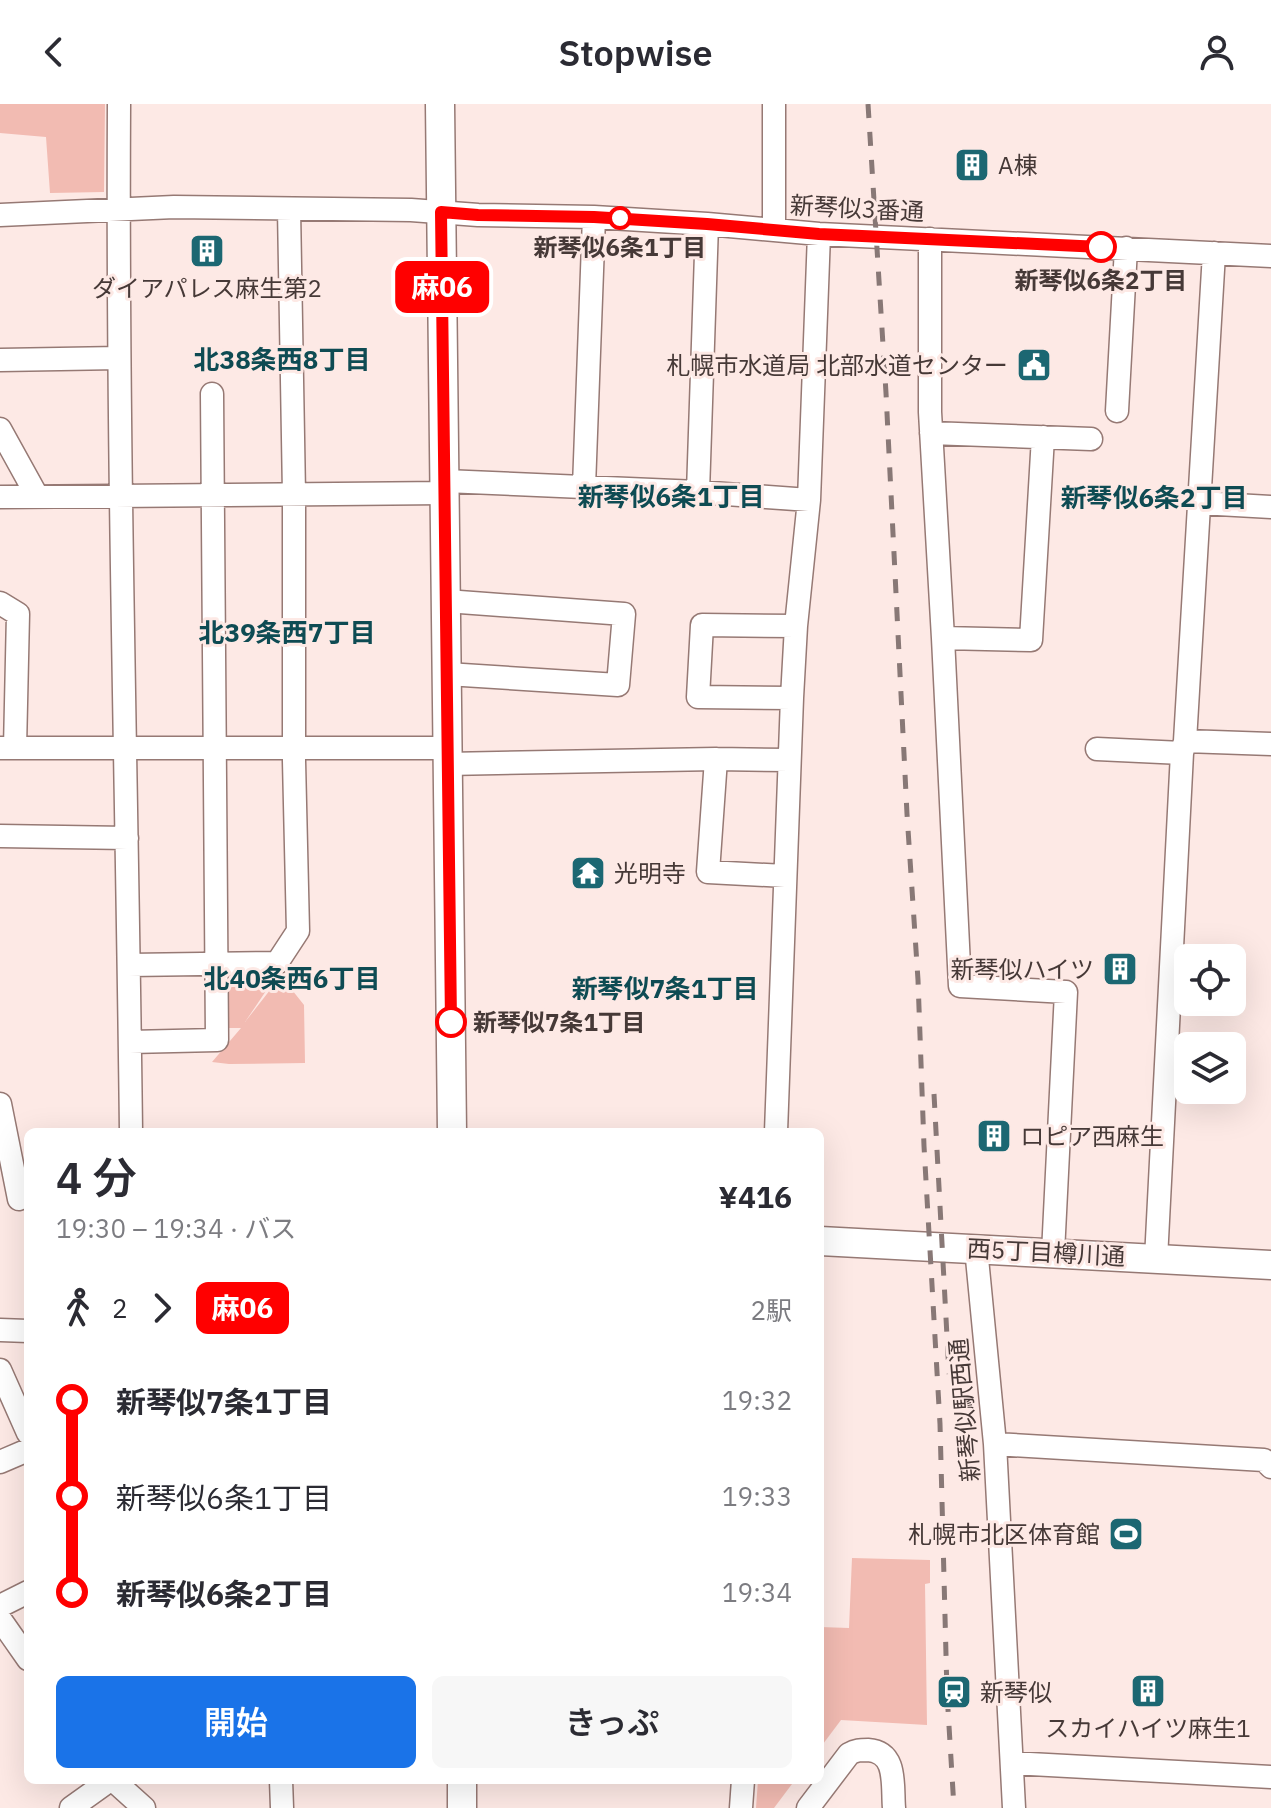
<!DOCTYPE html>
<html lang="ja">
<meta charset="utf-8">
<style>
:root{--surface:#fff;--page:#f7f7f7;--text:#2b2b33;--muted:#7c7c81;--accent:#1a73e8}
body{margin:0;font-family:"IBM Plex Sans","Noto Sans JP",sans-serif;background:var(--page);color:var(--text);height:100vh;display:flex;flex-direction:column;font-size:30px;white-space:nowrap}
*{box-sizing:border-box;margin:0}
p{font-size:26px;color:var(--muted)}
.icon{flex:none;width:44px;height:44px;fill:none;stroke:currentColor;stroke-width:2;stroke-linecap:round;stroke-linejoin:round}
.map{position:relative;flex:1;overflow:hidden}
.panel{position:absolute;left:24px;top:1024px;width:800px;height:656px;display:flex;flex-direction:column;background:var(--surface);border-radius:12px;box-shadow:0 8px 32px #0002}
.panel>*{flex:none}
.badge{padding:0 16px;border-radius:12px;font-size:28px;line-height:52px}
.buttons{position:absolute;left:1174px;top:840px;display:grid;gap:16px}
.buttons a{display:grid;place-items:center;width:72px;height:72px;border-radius:12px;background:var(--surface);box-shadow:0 8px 32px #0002;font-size:40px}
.map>.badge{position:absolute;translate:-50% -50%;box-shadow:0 0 0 4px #fff}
.legs{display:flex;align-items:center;gap:12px;height:88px;padding:0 32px;font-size:26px}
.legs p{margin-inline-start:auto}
.summary{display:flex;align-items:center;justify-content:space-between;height:136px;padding:0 32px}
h1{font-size:44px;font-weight:600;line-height:60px}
.primary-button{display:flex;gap:16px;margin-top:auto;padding:16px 32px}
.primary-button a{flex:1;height:92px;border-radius:12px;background:var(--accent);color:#fff;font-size:32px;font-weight:600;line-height:92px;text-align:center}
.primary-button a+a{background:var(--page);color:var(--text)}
ul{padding:0 32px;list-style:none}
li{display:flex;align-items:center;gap:28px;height:96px;font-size:30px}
li i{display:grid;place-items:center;width:12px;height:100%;margin:0 10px;background:currentColor}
li i::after{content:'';width:20px;height:20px;margin:-10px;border:6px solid;border-radius:50%;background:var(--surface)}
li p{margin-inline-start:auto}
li:first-child i{background:linear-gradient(#0000 50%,currentColor 0)}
li:last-child i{background:linear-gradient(currentColor 50%,#0000 0)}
header{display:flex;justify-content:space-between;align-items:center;height:104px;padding:0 32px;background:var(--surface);font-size:36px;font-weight:600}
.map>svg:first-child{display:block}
.green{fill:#f2bbb2}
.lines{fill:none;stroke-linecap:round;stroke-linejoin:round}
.minor-casing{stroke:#967974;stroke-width:25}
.major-casing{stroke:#967974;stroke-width:31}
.minor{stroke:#fff;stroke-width:22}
.major{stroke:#fff;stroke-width:28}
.rail{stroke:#887876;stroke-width:5;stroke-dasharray:14 14;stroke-linecap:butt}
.line-1-casing{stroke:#fff;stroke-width:18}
.line-1{stroke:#f00;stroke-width:12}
.stop-1-dot{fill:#fff;stroke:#f00;stroke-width:4}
.labels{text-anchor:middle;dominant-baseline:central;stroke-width:6;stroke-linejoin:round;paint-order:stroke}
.poi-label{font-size:24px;fill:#463937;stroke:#fde9e5;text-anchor:start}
.street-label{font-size:24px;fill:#463937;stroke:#fde9e5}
.stop-label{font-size:24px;font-weight:bold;fill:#463937;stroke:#fde9e5}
.neighbourhood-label{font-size:26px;font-weight:bold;fill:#0e4b53;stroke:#fde9e5}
</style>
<header><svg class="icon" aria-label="back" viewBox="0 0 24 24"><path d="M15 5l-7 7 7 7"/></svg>Stopwise<svg class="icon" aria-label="person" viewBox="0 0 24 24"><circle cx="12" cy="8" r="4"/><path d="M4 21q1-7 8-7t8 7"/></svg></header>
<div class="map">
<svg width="1271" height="1704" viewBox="0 0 1271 1704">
<rect width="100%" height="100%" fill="#fde9e5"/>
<path class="green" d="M 0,0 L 105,0 L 104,88 L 50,89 L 46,33 L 0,29 Z
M 280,866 L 245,918 L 281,872 L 304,901 L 305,959 L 229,960 L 212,958 L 241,924 L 226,924 L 226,867 Z
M 852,1454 L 930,1456 L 930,1479 L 925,1480 L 927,1621 L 841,1616 L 820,1644 L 820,1523 L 849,1524 Z
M 758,1676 L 795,1676 L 774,1704 L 756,1704 Z"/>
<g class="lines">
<g class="minor-casing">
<path id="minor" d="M 119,0 C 117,343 127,685 131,1028
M 0,111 L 174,103 L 411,106 L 478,111 L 594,113 L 707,120 L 819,130 L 1271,152
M 774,126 L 774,0
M 930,135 L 930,308 L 943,534 L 960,882 L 1066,888 L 1053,1149
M 0,256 L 119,254
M 1117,307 L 1126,144
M 0,325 L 37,392
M 931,329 L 1091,335
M 445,377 L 698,388 L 809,396
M 584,383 L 594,113
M 698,388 L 707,120
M 0,393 L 445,389
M 1200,399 L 1271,403
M 446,497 L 624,510 L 618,581 L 447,570
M 0,499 L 18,510 L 15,644
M 943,534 L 1031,536 L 1043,333
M 792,594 L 698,593 L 702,521 L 796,522
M 1185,637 L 1271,640
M 0,644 L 448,644
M 1097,645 L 1182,649
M 716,655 L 708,768 L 785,772
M 447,660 L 716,655 L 789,656
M 0,732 L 127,734
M 129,861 L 277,859 L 298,827 L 294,657 L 294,390 L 289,105
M 130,938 L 217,936 L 212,290
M 0,1000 L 19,1095
M 776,1028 L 792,594 L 796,522 L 809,396 L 819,130
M 976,1144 L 995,1340 L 1014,1704
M 1156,1155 L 1182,649 L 1185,637 L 1214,149
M 0,1226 L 28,1227
M 0,1266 L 28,1329
M 995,1340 L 1264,1356 L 1271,1363
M 0,1358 L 28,1346
M 0,1502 L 28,1488
M 0,1515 L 28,1555
M 1012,1659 L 1271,1673
M 113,1676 L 144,1704
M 281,1676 L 282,1704
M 71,1704 L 110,1676
M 741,1704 L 743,1676
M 808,1704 L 849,1650 C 856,1646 860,1646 868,1646 C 898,1648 892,1682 894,1704"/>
</g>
<g class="major-casing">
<path id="major" d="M 440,0 L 452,1028
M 820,1137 L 1271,1161
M 462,1676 L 462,1704"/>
</g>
<use href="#minor" class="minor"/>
<use href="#major" class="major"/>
<path class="rail" d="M 868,0 L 886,289 L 907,710 L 918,876 L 924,1042 L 940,1320 L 947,1589 L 954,1704
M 934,990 L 949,1270"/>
</g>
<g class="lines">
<g class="line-1-casing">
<path id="line-1" d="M 451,918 L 441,108 L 478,111 L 594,113 L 707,120 L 819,130 L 1101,143"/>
</g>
<use href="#line-1" class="line-1"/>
</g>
<defs>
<g id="building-square" transform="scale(1.8)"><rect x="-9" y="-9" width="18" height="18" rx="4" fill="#1c6772" stroke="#fde9e5"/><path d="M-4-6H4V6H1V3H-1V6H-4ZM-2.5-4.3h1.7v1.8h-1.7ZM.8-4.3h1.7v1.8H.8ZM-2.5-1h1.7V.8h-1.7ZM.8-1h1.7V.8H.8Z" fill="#fff"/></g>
<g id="civic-square" transform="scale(1.8)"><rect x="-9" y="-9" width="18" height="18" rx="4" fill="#1c6772" stroke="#fde9e5"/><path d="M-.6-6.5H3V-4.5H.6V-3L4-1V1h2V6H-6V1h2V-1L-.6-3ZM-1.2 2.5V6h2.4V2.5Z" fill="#fff"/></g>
<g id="temple-square" transform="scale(1.8)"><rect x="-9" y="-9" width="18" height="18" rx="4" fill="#1c6772" stroke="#fde9e5"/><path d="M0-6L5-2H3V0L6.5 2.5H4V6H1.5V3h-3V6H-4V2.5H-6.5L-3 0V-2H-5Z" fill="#fff"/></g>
<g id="stadium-square" transform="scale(1.8)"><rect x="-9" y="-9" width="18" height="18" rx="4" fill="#1c6772" stroke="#fde9e5"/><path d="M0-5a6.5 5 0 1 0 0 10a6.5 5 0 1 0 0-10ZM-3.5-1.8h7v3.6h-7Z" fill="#fff"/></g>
<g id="station-square" transform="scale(1.8)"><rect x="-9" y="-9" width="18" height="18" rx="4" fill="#1c6772" stroke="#fde9e5"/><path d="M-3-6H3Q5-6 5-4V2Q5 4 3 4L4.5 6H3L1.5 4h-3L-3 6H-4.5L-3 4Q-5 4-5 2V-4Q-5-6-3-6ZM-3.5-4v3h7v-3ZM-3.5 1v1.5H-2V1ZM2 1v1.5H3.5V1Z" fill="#fff"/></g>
</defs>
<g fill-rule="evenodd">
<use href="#building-square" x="972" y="61"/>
<use href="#building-square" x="207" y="147"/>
<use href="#civic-square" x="1034" y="261"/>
<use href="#temple-square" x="588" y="769"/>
<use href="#building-square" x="1120" y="865"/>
<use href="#building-square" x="994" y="1032"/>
<use href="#stadium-square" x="1126" y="1430"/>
<use href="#building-square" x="1148" y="1587"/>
<use href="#station-square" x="954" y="1588"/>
</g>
<g class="stop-1-dot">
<circle cx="620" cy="114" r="10"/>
<circle cx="1101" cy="143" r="14"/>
<circle cx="451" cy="918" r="14"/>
</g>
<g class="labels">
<g class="poi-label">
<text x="998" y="61">A棟</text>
<text x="207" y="184" text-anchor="middle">ダイアパレス麻生第2</text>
<text x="1008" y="261" text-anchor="end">札幌市水道局 北部水道センター</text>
<text x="614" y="769">光明寺</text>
<text x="1094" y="865" text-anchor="end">新琴似ハイツ</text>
<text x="1020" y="1032">ロピア西麻生</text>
<text x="1100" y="1430" text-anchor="end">札幌市北区体育館</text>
<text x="980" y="1588">新琴似</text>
<text x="1148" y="1624" text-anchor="middle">スカイハイツ麻生1</text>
</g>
<g class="street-label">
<text transform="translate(857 104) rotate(3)">新琴似3番通</text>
<text transform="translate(1046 1148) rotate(3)">西5丁目樽川通</text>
<text transform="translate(964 1306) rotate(-95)">新琴似駅西通</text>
</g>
<g class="stop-label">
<text x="620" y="143">新琴似6条1丁目</text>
<text x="1101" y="176">新琴似6条2丁目</text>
<text x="473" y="918" text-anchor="start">新琴似7条1丁目</text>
</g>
<g class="neighbourhood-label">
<text x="282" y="255">北38条西8丁目</text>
<text x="671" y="392">新琴似6条1丁目</text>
<text x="1154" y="393">新琴似6条2丁目</text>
<text x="287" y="528">北39条西7丁目</text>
<text x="292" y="874">北40条西6丁目</text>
<text x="665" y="884">新琴似7条1丁目</text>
</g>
</g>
</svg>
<div class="buttons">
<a><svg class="icon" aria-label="locate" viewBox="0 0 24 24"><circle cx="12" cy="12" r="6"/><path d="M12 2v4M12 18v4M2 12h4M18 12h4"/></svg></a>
<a><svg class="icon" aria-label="layers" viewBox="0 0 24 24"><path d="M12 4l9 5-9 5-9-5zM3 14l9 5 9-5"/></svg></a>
</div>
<b class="badge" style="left:442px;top:183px;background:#f00;color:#fff">麻06</b>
<section class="panel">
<div class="summary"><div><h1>4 分</h1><p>19:30 – 19:34 · バス</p></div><b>¥416</b></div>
<div class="legs"><svg class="icon" aria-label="walk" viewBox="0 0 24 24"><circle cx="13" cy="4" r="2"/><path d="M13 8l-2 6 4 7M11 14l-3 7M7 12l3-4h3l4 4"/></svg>2<svg class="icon" aria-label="forward" viewBox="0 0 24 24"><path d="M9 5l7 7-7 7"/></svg><b class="badge" style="background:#f00;color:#fff">麻06</b><p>2駅</p></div>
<ul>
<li><i style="color:#f00"></i><b>新琴似7条1丁目</b><p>19:32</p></li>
<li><i style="color:#f00"></i><span>新琴似6条1丁目</span><p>19:33</p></li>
<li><i style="color:#f00"></i><b>新琴似6条2丁目</b><p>19:34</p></li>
</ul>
<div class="primary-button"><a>開始</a><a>きっぷ</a></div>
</section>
</div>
